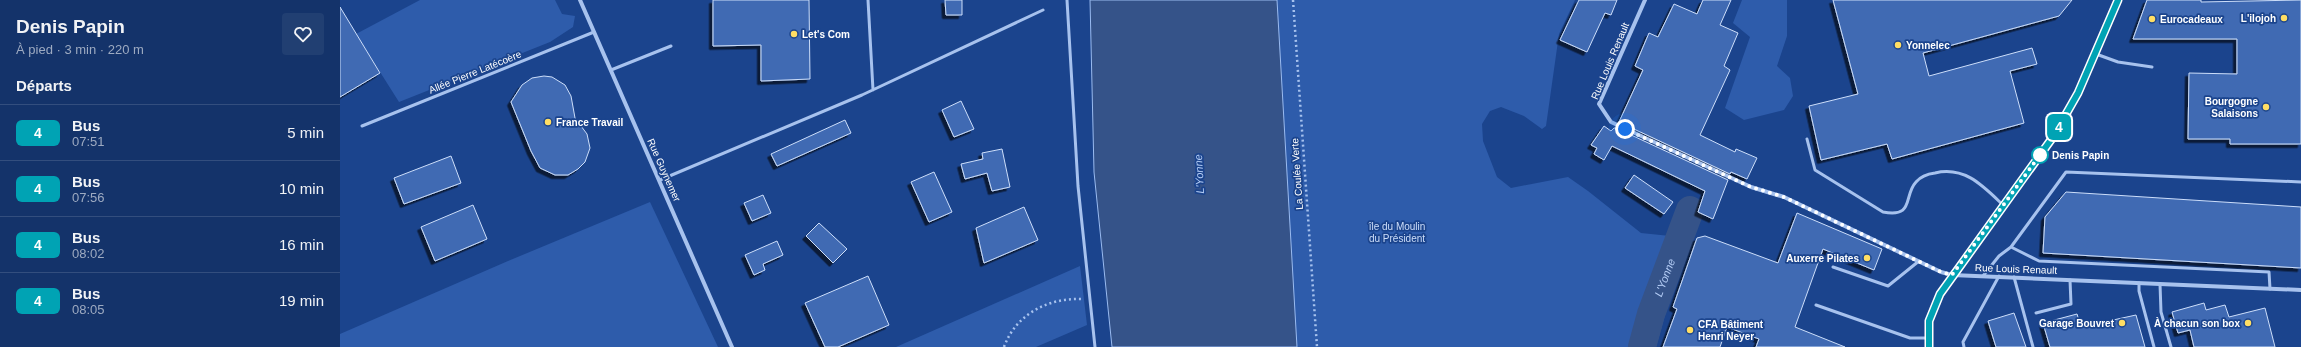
<!DOCTYPE html>
<html lang="fr">
<meta charset="utf-8">
<style>
:root{--surface:#14336a;--page:#213f72;--text:#f1f3f6;--muted:#9daac1;--line:#334e7e}
body{margin:0;font-family:Arial,sans-serif;background:var(--page);color:var(--text);height:100vh;display:flex;flex-direction:column;font-size:15px;white-space:nowrap}
*{box-sizing:border-box;margin:0}
p{font-size:13px;color:var(--muted)}
.icon{flex:none;width:22px;height:22px;fill:none;stroke:currentColor;stroke-width:2;stroke-linecap:round;stroke-linejoin:round}
.map{position:relative;flex:1;overflow:hidden}
.side{display:flex;flex-direction:column;background:var(--surface);width:340px}
.side>*{flex:none}
.badge{padding:0 8px;border-radius:6px;font-size:14px;line-height:26px}
.you{position:absolute;width:20px;height:20px;margin:-10px;border:3px solid #fff;border-radius:50%;background:#1a73e8;box-shadow:0 0 0 6px #1a73e833}
.map>.badge{position:absolute;translate:-50% -50%;box-shadow:0 0 0 2px #fff}
h2{padding:0 16px;font-size:15px;line-height:36px}
.round{display:grid;place-items:center;flex:none;width:42px;height:42px;border-radius:4px;background:var(--page)}
.overview{display:flex;align-items:center;justify-content:space-between;height:68px;padding:0 16px}
h1{font-size:19px;font-weight:600;line-height:30px}
ul{padding:0;list-style:none}
li{display:flex;align-items:center;gap:12px;height:56px;padding:0 16px;border-top:1px solid var(--line)}
li div{flex:1}
li b{display:block;font-size:15px}
li em{font-style:normal}
li .badge{min-width:44px;font-weight:700;text-align:center}
main{display:flex;flex:1;min-height:0}
.map>svg:first-child{display:block}
.green{fill:#2e5cab}
.water{fill:#355389;stroke:#9abbf0}
.lines{fill:none;stroke-linecap:round;stroke-linejoin:round}
.river{stroke:#355389;stroke-width:28}
.building{fill:#3f6ab3;stroke:#cddefa;filter:url(#shadow)}
.path{stroke:#a7c2ee;stroke-width:2.5;stroke-dasharray:2 3;stroke-linecap:butt}
.lane{stroke:#a7c2ee;stroke-width:3}
.street{stroke:#a7c2ee;stroke-width:4}
.line-casing{stroke:#fff;stroke-width:9}
.line{stroke:#00a3b4;stroke-width:6}
.walk{stroke:#fff;stroke-width:4;stroke-dasharray:0 7.2}
.poi-dot{fill:#ffde64;stroke:#1b448d;stroke-width:1.5}
.stop-dot{fill:#fff;stroke:#00a3b4;stroke-width:2}
.labels{text-anchor:middle;dominant-baseline:central;stroke-width:3.5;stroke-linejoin:round;paint-order:stroke}
.poi-label{font-size:10px;font-weight:bold;fill:#fff;stroke:#1b448d;text-anchor:end}
.street-label{font-size:10px;fill:#fff;stroke:#1b448d}
.stop-label{font-size:10px;font-weight:bold;fill:#fff;stroke:#1b448d;text-anchor:start}
.park-label{font-size:10px;fill:#cddefa;stroke:#1b448d}
.water-label{font-size:11px;font-style:italic;fill:#b3ccf5;stroke:#1b448d}
</style>
<main>
<section class="side">
<div class="overview"><div><h1>Denis Papin</h1><p>À pied · 3 min · 220 m</p></div><a class="round"><svg class="icon" aria-label="heart" viewBox="0 0 24 24"><path d="M12 20l-8-8c-3-5 5-10 8-4 3-6 11-1 8 4z"/></svg></a></div>
<h2>Départs</h2>
<ul>
<li><span class="badge" style="background:#00a3b4;color:#fff">4</span><div><b>Bus</b><p>07:51</p></div><em>5 min</em></li>
<li><span class="badge" style="background:#00a3b4;color:#fff">4</span><div><b>Bus</b><p>07:56</p></div><em>10 min</em></li>
<li><span class="badge" style="background:#00a3b4;color:#fff">4</span><div><b>Bus</b><p>08:02</p></div><em>16 min</em></li>
<li><span class="badge" style="background:#00a3b4;color:#fff">4</span><div><b>Bus</b><p>08:05</p></div><em>19 min</em></li>
</ul>
</section>
<div class="map">
<svg width="1961" height="347" viewBox="0 0 1961 347">
<defs>
<filter id="shadow"><feDropShadow dx="-3.5" dy="3.5" stdDeviation="0" flood-color="#0009"/></filter>
</defs>
<rect width="100%" height="100%" fill="#1b448d"/>
<path class="green" d="M 80,0 L 215,0 L 222,14 L 235,16 L 233,27 L 210,42 L 59,102 L 16,34 Z
M 932,0 L 1235,0 L 1219,34 L 1206,126 L 1202,129 L 1184,116 L 1161,107 L 1150,111 L 1142,124 L 1143,141 L 1157,177 L 1171,188 L 1228,177 L 1248,191 L 1301,233 L 1330,236 L 1358,225 L 1326,312 L 1316,347 L 947,347 Z
M 1402,0 L 1447,0 L 1447,36 L 1437,66 L 1450,78 L 1453,96 L 1444,110 L 1404,120 L 1385,108 L 1410,37 L 1393,23 Z
M 310,202 L 378,347 L 0,347 L 0,334 L 168,261 Z
M 740,266 L 747,325 L 696,347 L 556,347 Z"/>
<path class="water" d="M 750,0 L 937,0 L 957,347 L 772,347 L 754,172 Z"/>
<g class="lines">
<path class="river" id="s1" d="M 1302,347 L 1311,314 L 1350,210"/>
</g>
<path class="building" d="M 373,0 L 469,0 L 470,79 L 421,81 L 421,45 L 373,46 Z
M 605,0 L 622,0 L 622,15 L 606,15 Z
M 1239,0 L 1277,0 L 1271,15 L 1265,13 L 1247,52 L 1220,40 Z
M 1363,0 L 1391,0 L 1380,25 L 1398,33 L 1384,66 L 1390,70 L 1360,135 L 1395,152 L 1396,149 L 1417,158 L 1407,179 L 1391,172 L 1390,174 L 1279,122 L 1303,70 L 1295,66 L 1309,33 L 1318,37 L 1334,4 L 1357,14 Z
M 1493,0 L 1732,0 L 1719,16 L 1583,53 L 1589,76 L 1692,48 L 1697,64 L 1670,71 L 1684,123 L 1552,159 L 1547,144 L 1481,160 L 1469,106 L 1518,94 Z
M 1807,0 L 1861,0 L 1861,2 L 1961,0 L 1961,144 L 1890,144 L 1890,139 L 1848,139 L 1849,73 L 1897,74 L 1897,39 L 1793,39 Z
M 0,7 L 40,73 L 0,97 Z
M 204,76 L 212,77 L 225,85 L 231,96 L 235,118 L 247,134 L 250,148 L 245,162 L 238,169 L 228,175 L 215,175 L 200,168 L 191,151 L 171,102 L 182,85 L 192,78 Z
M 621,101 L 634,129 L 614,137 L 602,110 Z
M 505,120 L 511,133 L 437,166 L 431,154 Z
M 1264,126 L 1271,131 L 1274,128 L 1276,128 L 1388,180 L 1373,219 L 1358,212 L 1365,191 L 1272,146 L 1264,160 L 1254,154 L 1257,148 L 1251,145 Z
M 662,149 L 670,187 L 652,191 L 647,173 L 625,179 L 621,164 L 643,159 L 642,153 Z
M 111,156 L 121,183 L 64,204 L 54,178 Z
M 594,172 L 612,212 L 589,222 L 571,182 Z
M 1294,175 L 1333,202 L 1324,214 L 1285,188 Z
M 1726,192 L 1961,207 L 1961,268 L 1703,253 L 1705,217 Z
M 423,195 L 431,213 L 412,221 L 404,203 Z
M 133,205 L 147,239 L 95,261 L 81,227 Z
M 684,207 L 698,240 L 644,263 L 636,228 Z
M 1457,213 L 1542,249 L 1534,270 L 1483,249 L 1455,327 L 1505,347 L 1416,347 L 1419,339 L 1387,327 L 1380,347 L 1323,347 L 1337,309 L 1333,307 L 1357,238 L 1365,236 L 1438,263 Z
M 479,223 L 507,249 L 493,263 L 466,236 Z
M 437,241 L 443,255 L 423,264 L 425,270 L 414,275 L 405,255 Z
M 528,276 L 549,325 L 498,347 L 485,347 L 465,303 Z
M 1864,303 L 1866,310 L 1885,305 L 1889,317 L 1925,308 L 1935,347 L 1854,347 L 1850,330 L 1838,333 L 1832,312 Z
M 1674,313 L 1686,347 L 1656,347 L 1648,321 Z
M 1737,314 L 1741,327 L 1796,315 L 1805,347 L 1710,347 L 1703,323 Z"/>
<g class="lines">
<path class="path" d="M 953,0 L 977,347
M 664,347 C 676,314 708,298 741,299"/>
<path class="lane" d="M 528,0 L 533,90
M 727,0 L 738,186 L 755,347
M 1756,54 L 1778,62 L 1812,67
M 271,70 L 331,46
M 22,126 L 254,32
M 1467,139 L 1475,170 L 1543,212 C 1575,218 1563,196 1576,182 C 1581,176 1587,174 1595,173 C 1625,166 1643,186 1663,205
M 320,180 L 522,95 L 703,10
M 1671,247 L 1699,261 L 1929,272 L 1930,289
M 1493,267 L 1548,286 L 1579,261
M 1643,276 L 1659,256 L 1671,247 L 1726,172 L 1961,182
M 1674,277 L 1693,347
M 1799,283 L 1799,291 L 1814,347
M 1820,284 L 1821,312 L 1831,347
M 1476,305 L 1570,338 L 1588,338
M 1696,313 L 1731,304 L 1730,280
M 1624,347 L 1623,342 L 1659,276"/>
<path class="street" d="M 240,0 L 392,347
M 1305,0 L 1259,104 L 1271,122 L 1411,187 L 1444,197 L 1601,272 L 1612,275 L 1961,290
M 1589,347 L 1589,321 L 1600,294 L 1713,137 L 1738,93 L 1778,0"/>
</g>
<g class="lines">
<g class="line-casing">
<path id="line" d="M 1589,347 L 1589,321 L 1600,294 L 1713,137 L 1738,93 L 1778,0"/>
</g>
<use href="#line" class="line"/>
<path class="walk" d="M 1285,129 L 1411,187 L 1444,197 L 1601,272 L 1612,275 L 1700,155"/>
</g>
<g class="poi-dot">
<circle cx="1944" cy="18" r="4"/>
<circle cx="1812" cy="19" r="4"/>
<circle cx="454" cy="34" r="4"/>
<circle cx="1558" cy="45" r="4"/>
<circle cx="1926" cy="107" r="4"/>
<circle cx="208" cy="122" r="4"/>
<circle cx="1527" cy="258" r="4"/>
<circle cx="1782" cy="323" r="4"/>
<circle cx="1908" cy="323" r="4"/>
<circle cx="1350" cy="330" r="4"/>
</g>
<circle class="stop-dot" cx="1700" cy="155" r="8"/>
<g class="labels">
<g class="poi-label">
<text x="1936" y="18">L'ilojoh</text>
<text x="1820" y="19" text-anchor="start">Eurocadeaux</text>
<text x="462" y="34" text-anchor="start">Let's Com</text>
<text x="1566" y="45" text-anchor="start">Yonnelec</text>
<text x="1918" y="101">Bourgogne<tspan x="1918" dy="12">Salaisons</tspan></text>
<text x="216" y="122" text-anchor="start">France Travail</text>
<text x="1519" y="258">Auxerre Pilates</text>
<text x="1774" y="323">Garage Bouvret</text>
<text x="1900" y="323">À chacun son box</text>
<text x="1358" y="324" text-anchor="start">CFA Bâtiment<tspan x="1358" dy="12">Henri Neyer</tspan></text>
</g>
<g class="street-label">
<text transform="translate(1270 61) rotate(-67)">Rue Louis Renault</text>
<text transform="translate(135 72) rotate(-22)">Allée Pierre Latécoère</text>
<text transform="translate(324 170) rotate(66)">Rue Guynemer</text>
<text transform="translate(957 174) rotate(-94)">La Coulée Verte</text>
<text transform="translate(1676 269) rotate(2)">Rue Louis Renault</text>
</g>
<g class="stop-label">
<text x="1712" y="155">Denis Papin</text>
</g>
<g class="park-label">
<text x="1057" y="226">île du Moulin<tspan x="1057" dy="12">du Président</tspan></text>
</g>
<g class="water-label">
<text transform="translate(859 174) rotate(-93)">L'Yonne</text>
<text stroke="none"><textPath href="#s1" startOffset="73">L'Yonne</textPath></text>
</g>
</g>
</svg>
<div class="you" style="left:1285px;top:129px"></div>
<b class="badge" style="left:1719px;top:127px;background:#00a3b4;color:#fff">4</b>
</div>
</main>
